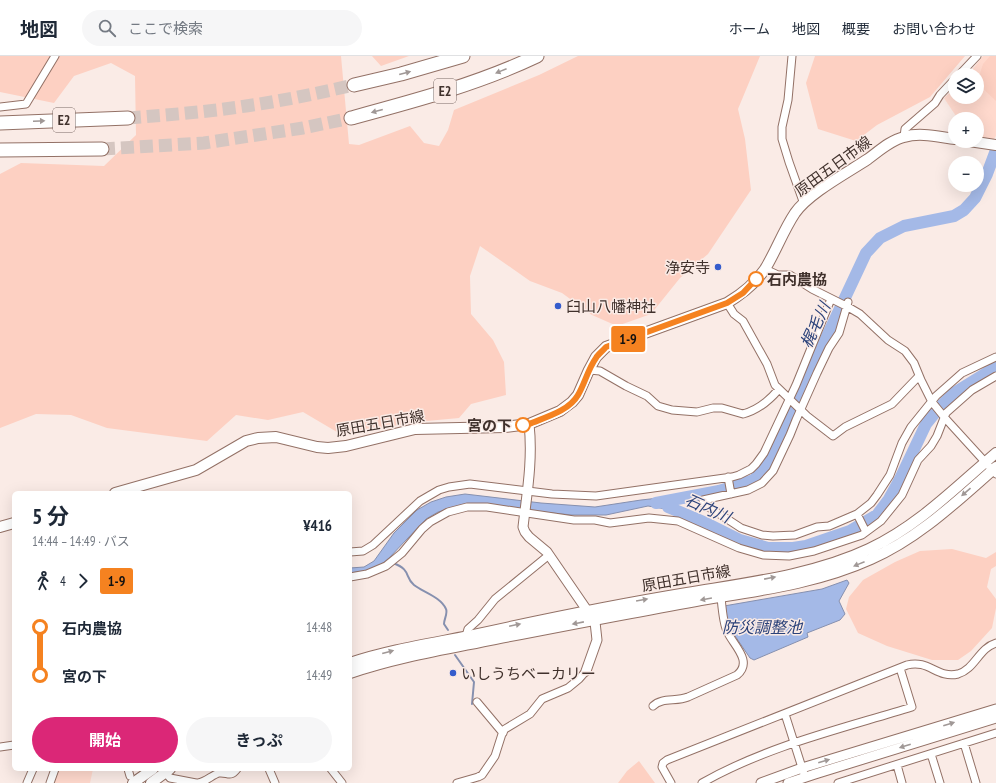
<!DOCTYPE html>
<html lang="ja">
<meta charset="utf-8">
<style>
:root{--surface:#fff;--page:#f6f6f7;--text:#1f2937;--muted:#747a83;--line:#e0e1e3;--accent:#db2777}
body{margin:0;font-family:"PT Sans Narrow","Noto Sans JP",sans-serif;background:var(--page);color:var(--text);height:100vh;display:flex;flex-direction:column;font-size:15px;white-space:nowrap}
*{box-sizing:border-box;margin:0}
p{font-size:13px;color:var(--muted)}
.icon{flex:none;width:22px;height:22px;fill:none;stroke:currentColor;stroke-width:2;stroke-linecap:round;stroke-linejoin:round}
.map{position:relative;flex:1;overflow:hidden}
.drawer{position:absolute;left:12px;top:435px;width:340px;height:280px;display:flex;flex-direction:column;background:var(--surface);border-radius:6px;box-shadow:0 4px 16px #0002}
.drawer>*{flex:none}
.badge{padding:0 8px;border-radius:3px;font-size:14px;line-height:26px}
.tools{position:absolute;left:948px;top:12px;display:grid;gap:8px}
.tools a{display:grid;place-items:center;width:36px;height:36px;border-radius:50%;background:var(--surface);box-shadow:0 4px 16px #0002;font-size:20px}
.map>.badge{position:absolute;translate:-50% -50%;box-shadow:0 0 0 2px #fff}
.legs{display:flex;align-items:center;gap:6px;height:44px;padding:0 20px;font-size:13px}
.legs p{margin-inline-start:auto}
.summary{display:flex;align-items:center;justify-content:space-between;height:68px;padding:0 20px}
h1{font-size:22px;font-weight:700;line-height:30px}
.cta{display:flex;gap:8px;margin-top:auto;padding:8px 20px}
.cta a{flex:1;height:46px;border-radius:24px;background:var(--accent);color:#fff;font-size:16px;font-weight:700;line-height:46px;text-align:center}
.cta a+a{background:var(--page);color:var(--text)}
ul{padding:0 20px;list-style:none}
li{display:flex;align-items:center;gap:14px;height:48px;font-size:15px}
li i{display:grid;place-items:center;width:6px;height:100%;margin:0 5px;background:currentColor}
li i::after{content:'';width:10px;height:10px;margin:-5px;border:3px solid;border-radius:50%;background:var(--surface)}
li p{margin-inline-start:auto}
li:first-child i{background:linear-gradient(#0000 50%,currentColor 0)}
li:last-child i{background:linear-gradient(currentColor 50%,#0000 0)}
header{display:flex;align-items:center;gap:24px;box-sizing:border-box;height:56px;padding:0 20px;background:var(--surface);border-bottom:1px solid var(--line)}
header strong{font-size:19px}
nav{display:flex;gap:22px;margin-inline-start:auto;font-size:14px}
.search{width:280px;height:36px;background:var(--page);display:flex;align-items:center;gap:10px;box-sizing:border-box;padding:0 14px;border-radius:22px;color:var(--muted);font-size:15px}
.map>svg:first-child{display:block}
.built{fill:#ffd9cd}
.green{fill:#fdd0c2}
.water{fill:#a4b9e7;stroke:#8690af}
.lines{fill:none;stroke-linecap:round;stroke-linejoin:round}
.stream{stroke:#8690af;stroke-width:2}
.river{stroke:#a4b9e7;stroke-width:12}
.motorway-tunnel{stroke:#d5c6c1;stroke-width:13;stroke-dasharray:13 6;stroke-linecap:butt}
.minor-casing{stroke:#937166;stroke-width:9}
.tertiary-casing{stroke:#937166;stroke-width:11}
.secondary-casing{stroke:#937166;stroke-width:12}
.motorway-casing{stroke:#937166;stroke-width:15}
.minor{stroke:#fff;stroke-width:7}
.tertiary{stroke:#fff;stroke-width:9}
.secondary{stroke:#fff;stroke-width:10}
.motorway{stroke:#fff;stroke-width:13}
.oneway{fill:#a09896}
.line-1-casing{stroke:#fff;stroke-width:9}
.line-1{stroke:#f58220;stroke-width:6}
.poi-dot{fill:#355ccc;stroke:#faebe6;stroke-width:1.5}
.stop-1-dot{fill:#fff;stroke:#f58220;stroke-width:2}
.labels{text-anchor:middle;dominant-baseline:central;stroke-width:3;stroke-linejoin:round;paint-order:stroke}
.shield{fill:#faebe6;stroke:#786964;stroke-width:1}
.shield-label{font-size:14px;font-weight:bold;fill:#40312c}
.street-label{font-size:15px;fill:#40312c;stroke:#faebe6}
.poi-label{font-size:15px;fill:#40312c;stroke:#faebe6;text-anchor:start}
.stop-label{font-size:15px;font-weight:bold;fill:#40312c;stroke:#faebe6;text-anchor:start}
.water-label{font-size:16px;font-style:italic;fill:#2b427a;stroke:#faebe6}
</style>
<header>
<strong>地図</strong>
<div class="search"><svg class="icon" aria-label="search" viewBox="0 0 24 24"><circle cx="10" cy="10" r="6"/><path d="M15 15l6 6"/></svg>ここで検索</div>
<nav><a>ホーム</a><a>地図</a><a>概要</a><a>お問い合わせ</a></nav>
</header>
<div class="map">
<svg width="996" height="727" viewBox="0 0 996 727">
<rect width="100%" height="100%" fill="#faebe6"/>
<path class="built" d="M 983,0 L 996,0 L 996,80 L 993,84 L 977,82 L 977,63 L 958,63 L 944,42 L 955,32 L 955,41 L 977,41 L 977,19 L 968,19 Z
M 57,713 L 93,713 L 90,727 L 52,727 Z"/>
<path class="green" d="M 0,0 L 341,0 L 349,88 L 359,89 L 410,70 L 424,87 L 439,90 L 448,74 L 454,54 L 539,19 L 578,0 L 760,0 L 738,53 L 745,83 L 751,134 L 708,198 L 680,222 L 651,258 L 617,270 L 592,259 L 562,237 L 530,225 L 480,190 L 470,220 L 471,258 L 493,284 L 504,306 L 506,339 L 471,348 L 459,362 L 416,366 L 342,379 L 303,356 L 268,364 L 236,359 L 207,385 L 107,372 L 71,359 L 36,358 L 0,372 L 0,118 L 21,107 L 104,110 L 136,79 L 135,20 L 111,7 L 74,20 L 54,47 L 0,36 Z
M 372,0 L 409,0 L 381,10 Z
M 815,0 L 965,0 L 930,41 L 877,69 L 856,85 L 818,73 L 806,27 Z
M 990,0 L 996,0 L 996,45 L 977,27 L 983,8 Z
M 952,493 L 986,502 L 996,496 L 996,510 L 991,513 L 987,531 L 996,543 L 996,552 L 992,572 L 971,595 L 958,604 L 932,604 L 887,590 L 858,577 L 846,553 L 849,541 L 863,524 L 895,506 L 920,495 Z
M 639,705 L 655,727 L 618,727 L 627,715 Z"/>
<path class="water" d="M 465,438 L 541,447 L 595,451 L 641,444 L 668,441 L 688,462 L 666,453 L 648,450 L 606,459 L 572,459 L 466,448 L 438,456 L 426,463 L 389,502 L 379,510 L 367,515 L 350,517 L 350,512 L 364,511 L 374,505 L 394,477 L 417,454 L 431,446 L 446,441 Z
M 847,524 L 849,527 L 839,545 L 845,558 L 840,564 L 807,577 L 808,581 L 754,604 L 750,602 L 727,568 L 724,550 L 822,533 Z"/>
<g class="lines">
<path class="stream" d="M 393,507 C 412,514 404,521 414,529 C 423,536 441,541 446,553 C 448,557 444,563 444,568 L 448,574
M 455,599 L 474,626 L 472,648"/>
<path class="river" d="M 656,447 L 719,435 L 754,424 L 769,404 L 866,197 L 880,182 L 904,170 L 954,160 L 964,154 L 975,142 L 987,118 L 996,94
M 668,451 L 706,467 L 740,484 L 768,492 L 793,492 L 806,490 L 850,475 L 877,459 L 889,443 L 899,425 L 926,368 L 939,352 L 954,337 L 996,311"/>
<path class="motorway-tunnel" d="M 128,62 C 167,59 207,56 246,50 C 282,45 318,37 354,29
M 102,93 L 204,87 L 303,72 L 351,62"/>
<g class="minor-casing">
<path id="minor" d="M 792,0 L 788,44 L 782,71 L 782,83 L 789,106 L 804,148
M 959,19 L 977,0
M 0,51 L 26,48 L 55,0
M 904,81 L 905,73 L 935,47 L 940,39 L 955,23
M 765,213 L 778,219 L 790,219 L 812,233 L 848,251 L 860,258 L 888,284 L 905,295 L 914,307 L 921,324 L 932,346 L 945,362 L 996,418
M 848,246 L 839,277 L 829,292 L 817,317 L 796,364 L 790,379 L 773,415 L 762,427 L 748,434 L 703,444 L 704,448 L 741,472 L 762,479 L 773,480 L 795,479 L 817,471 L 829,470 L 857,458 L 871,447 L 877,439 L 890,419 L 902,387 L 911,371 L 936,340 L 962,317 L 996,301
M 727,247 L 734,258 L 743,265 L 767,308 L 775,329 L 807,360 L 833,380 L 845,371 L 892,348 L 919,320
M 589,314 L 600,315 L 626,330 L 647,340 L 658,350 L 672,354 L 697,356 L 713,352 L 722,352 L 743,358 C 758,354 769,345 779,333
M 728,421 L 731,438
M 857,458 L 866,476
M 350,496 L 363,495 L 373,489 L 420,445 L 439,434 L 449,431 L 470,428 L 552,438 L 596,440 L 732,421 L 739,419 L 751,413 L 756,408 L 764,397 L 796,329 L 831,243
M 350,521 L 367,518 L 386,510 L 402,497 L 422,473 L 430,466 L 448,456 L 467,451 L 487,451 L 574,464 L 595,464 L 610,467 L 649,462 L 678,465 L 739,492 L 763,499 L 789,500 L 814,495 L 862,479 L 881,465 L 902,439 L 918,404 L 931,390 L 937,380 L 946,357 L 972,334 L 996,320
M 466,580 L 468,573 L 478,564 L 495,543 L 549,499
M 477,646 L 503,677
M 653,650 C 662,641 676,646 688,641 L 737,619 C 754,605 732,588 727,575 C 723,567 722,551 721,541
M 785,658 L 805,721
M 964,687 L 976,727
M 0,691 L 14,689
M 931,698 L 940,727
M 897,709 L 902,727
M 128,713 L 130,720
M 269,713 L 275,727
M 331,713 L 342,727
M 165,716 L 170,722 L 196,727
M 27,727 L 33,713
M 50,727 L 55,713
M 198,727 C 206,726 212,719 219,717 C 228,716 230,722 237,713
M 457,727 L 478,721 L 482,719 L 495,700 L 502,678 L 505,673 L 530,658 L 542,643 L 568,632 L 579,623 L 586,615
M 671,727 L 662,711 L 663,707 L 667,704 L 907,609 C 929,603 937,623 958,618 C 975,613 979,592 996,587
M 702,727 C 767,690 841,673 912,651 L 900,612
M 838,727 L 996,677"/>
</g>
<g class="tertiary-casing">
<path id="tertiary" d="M 529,368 C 533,403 527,437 523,471 L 525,476 L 529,481 L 547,496 L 595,566 L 597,584 L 586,615
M 761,727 L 802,712 L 996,653
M 788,727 L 815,718 L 996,662"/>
</g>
<g class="secondary-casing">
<path id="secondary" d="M 969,85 L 996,89
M 115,437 L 196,414 L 246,385 L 258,382 L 276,381 L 317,391 L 328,392 L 346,390 L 415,373 L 505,371 L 529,368 L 560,355 L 572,346 L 578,339 L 589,314 L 596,301 L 606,291 L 727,247 C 742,238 755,228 765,213 C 776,195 783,175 795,157 C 809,137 847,117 868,103 C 879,95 891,84 904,81 C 920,76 939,81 955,83
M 0,471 L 14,467
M 350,607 C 389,594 429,588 469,580 C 541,564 614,549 687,537 C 746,527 814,519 869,493 C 918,470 955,432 996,397
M 350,617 C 397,601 446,593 495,583 C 562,570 629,557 696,545 C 755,535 816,528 871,503 C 919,482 957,445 996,411
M 133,727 L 153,713
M 151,727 L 170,713"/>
</g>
<g class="motorway-casing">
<path id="motorway" d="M 354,29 L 401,18 L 463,0
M 351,62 C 414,45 478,28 537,0
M 0,67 L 128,62
M 0,94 L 102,93"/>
</g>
<use href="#minor" class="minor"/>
<use href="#tertiary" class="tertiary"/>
<use href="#secondary" class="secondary"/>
<use href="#motorway" class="motorway"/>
</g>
<defs><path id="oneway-solid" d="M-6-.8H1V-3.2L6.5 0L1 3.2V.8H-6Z"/></defs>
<g class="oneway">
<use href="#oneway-solid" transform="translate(501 15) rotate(158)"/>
<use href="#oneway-solid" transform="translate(405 17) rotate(-15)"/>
<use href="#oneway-solid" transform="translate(377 55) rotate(165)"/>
<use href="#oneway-solid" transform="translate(39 65) rotate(-2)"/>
<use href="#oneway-solid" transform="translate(966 436) rotate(139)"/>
<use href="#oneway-solid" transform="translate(859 508) rotate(158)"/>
<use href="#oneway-solid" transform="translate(770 522) rotate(-11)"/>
<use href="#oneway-solid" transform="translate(706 543) rotate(170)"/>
<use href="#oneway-solid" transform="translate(642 544) rotate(-10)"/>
<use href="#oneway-solid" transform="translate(578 567) rotate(169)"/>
<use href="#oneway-solid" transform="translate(515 569) rotate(-12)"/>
<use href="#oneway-solid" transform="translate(388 596) rotate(-15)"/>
<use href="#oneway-solid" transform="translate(949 668) rotate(-17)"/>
<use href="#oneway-solid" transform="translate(905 690) rotate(163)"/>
<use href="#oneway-solid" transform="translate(824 705) rotate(-16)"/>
</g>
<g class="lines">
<g class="line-1-casing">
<path id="line-1" d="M 523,369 L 529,368 C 546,361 569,355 578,339 C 585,327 588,313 596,302 C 598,298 603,295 606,291 L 727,247 L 743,237 L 756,223"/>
</g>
<use href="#line-1" class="line-1"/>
</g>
<g class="poi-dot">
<circle cx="718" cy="211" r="4"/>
<circle cx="558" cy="250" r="4"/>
<circle cx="453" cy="617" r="4"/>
</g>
<g class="stop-1-dot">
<circle cx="756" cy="223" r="7"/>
<circle cx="523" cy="369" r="7"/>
</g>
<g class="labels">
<g class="shield">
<rect x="434" y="23" width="22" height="24" rx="3"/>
<rect x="53" y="52" width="22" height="24" rx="3"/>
</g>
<g class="shield-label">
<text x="445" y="35">E2</text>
<text x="64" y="64">E2</text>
</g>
<g class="street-label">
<text transform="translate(833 110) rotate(-36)">原田五日市線</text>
<text transform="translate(380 367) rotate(-10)">原田五日市線</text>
<text transform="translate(686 522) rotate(-10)">原田五日市線</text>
</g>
<g class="poi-label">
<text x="710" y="211" text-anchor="end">浄安寺</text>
<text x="566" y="250">臼山八幡神社</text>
<text x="461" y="617">いしうちベーカリー</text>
</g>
<g class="stop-label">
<text x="767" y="223">石内農協</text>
<text x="512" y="369" text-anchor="end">宮の下</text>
</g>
<g class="water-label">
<text transform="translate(815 269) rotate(-65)">梶毛川</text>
<text transform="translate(708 452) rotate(24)">石内川</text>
<text x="762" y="571">防災調整池</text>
</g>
</g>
</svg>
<div class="tools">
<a><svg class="icon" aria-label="layers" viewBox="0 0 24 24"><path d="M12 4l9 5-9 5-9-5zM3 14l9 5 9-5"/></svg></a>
<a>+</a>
<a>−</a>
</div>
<b class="badge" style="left:628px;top:283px;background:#f58220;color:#111">1-9</b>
<section class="drawer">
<div class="summary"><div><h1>5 分</h1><p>14:44 – 14:49 · バス</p></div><b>¥416</b></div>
<div class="legs"><svg class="icon" aria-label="walk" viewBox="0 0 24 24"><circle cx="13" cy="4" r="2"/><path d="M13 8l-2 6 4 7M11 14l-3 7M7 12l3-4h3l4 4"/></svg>4<svg class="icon" aria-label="forward" viewBox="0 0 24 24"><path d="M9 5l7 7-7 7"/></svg><b class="badge" style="background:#f58220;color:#111">1-9</b></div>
<ul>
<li><i style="color:#f58220"></i><b>石内農協</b><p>14:48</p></li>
<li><i style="color:#f58220"></i><b>宮の下</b><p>14:49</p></li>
</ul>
<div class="cta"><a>開始</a><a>きっぷ</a></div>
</section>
</div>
